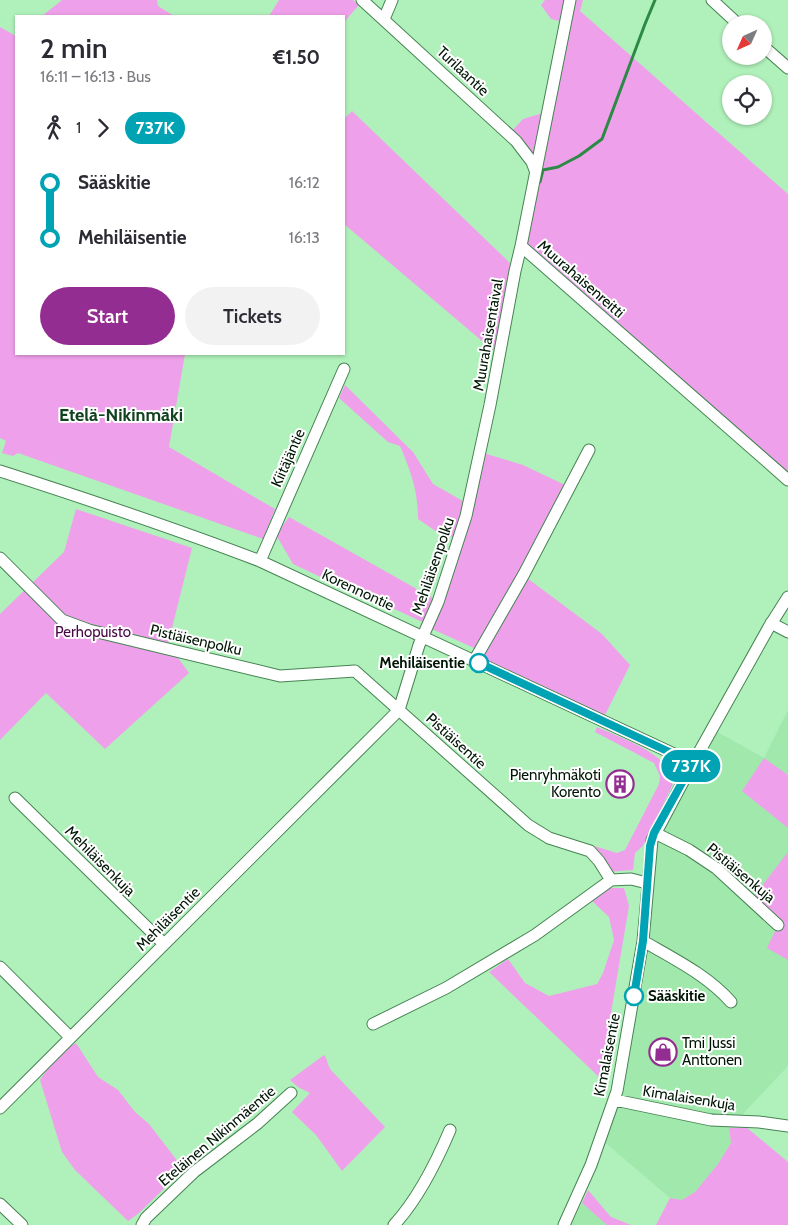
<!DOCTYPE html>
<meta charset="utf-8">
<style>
:root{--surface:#fff;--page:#f2f2f3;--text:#2b2b33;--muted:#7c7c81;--accent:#942d91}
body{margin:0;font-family:Cabin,sans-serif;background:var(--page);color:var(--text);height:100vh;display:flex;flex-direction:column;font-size:19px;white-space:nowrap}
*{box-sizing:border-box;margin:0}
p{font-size:16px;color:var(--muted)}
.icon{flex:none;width:28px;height:28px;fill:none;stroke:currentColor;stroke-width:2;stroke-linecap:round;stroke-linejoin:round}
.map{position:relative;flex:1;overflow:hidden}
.sheet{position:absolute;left:15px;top:15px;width:330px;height:340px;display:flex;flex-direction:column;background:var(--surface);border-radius:0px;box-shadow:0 1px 4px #0004}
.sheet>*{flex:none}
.badge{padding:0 10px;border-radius:16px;font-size:18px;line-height:32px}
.needle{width:32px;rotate:225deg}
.controls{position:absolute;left:722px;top:15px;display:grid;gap:10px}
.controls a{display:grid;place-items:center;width:50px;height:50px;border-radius:50%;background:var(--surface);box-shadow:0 1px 4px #0004;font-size:25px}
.map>.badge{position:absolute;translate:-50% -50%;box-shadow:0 0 0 2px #fff}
.legs{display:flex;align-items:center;gap:8px;height:55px;padding:0 25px;font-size:16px}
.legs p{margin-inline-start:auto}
.head{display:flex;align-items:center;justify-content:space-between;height:85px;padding:0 25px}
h1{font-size:28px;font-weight:600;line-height:38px}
.primary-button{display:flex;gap:10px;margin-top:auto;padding:10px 25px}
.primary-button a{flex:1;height:58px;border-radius:30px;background:var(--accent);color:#fff;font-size:20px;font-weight:600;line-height:58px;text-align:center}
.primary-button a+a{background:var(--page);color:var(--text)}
ul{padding:0 25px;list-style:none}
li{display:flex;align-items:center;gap:18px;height:55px;font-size:19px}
li i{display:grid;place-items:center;width:8px;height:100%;margin:0 6px;background:currentColor}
li i::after{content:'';width:12px;height:12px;margin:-6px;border:4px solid;border-radius:50%;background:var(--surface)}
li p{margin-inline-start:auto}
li:first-child i{background:linear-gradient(#0000 50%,currentColor 0)}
li:last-child i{background:linear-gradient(currentColor 50%,#0000 0)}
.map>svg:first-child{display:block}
.built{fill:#a0e8ac}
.green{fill:#efa0ea}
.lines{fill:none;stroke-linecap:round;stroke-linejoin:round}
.stream{stroke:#2c8946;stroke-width:3}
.minor-casing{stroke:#468353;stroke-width:13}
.minor{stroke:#fff;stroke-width:11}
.line-1-casing{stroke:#fff;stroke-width:11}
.line-1{stroke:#00a3b4;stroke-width:8}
.stop-1-dot{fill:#fff;stroke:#00a3b4;stroke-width:2.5}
.labels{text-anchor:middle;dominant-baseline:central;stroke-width:4;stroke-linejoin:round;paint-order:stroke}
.street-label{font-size:15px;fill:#001705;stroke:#fff}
.park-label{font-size:15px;fill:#460745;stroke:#fff}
.stop-label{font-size:15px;font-weight:bold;fill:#001705;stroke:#fff;text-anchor:end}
.poi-label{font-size:15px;fill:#001705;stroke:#fff;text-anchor:end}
.quarter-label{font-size:18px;font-weight:bold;fill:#11411e;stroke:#fff}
</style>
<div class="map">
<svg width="788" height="1225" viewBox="0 0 788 1225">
<rect width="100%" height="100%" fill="#b0f1bb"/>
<path class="built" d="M 788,710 L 788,1066 L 743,1114 L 746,1127 L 729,1128 L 731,1143 L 718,1164 L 695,1192 L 682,1200 L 670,1198 L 601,1139 L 625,1046 L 651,846 L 712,729 L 764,758 Z
M 582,1203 L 607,1225 L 571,1225 Z"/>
<path class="green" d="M 62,0 L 157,0 L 158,6 L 174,16 L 42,16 Z
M 279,0 L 353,0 L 359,5 L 344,22 L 344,16 L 269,16 Z
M 545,0 L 583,0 L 580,11 L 788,194 L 788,472 L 526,245 L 569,23 L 551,19 L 541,5 Z
M 0,27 L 16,36 L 16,354 L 185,354 L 169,447 L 275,509 L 263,539 L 18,453 L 13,456 L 2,453 L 6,441 L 0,438 Z
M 352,111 L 510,263 L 495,352 L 344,224 L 344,119 Z
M 543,113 L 535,156 L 528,156 L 509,134 L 523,119 Z
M 345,385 L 413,452 L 433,484 L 468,504 L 480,452 L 523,465 L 565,485 L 527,578 L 602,634 L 630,665 L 605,715 L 485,660 L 483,652 L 432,629 L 429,625 L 390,607 L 359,595 L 293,564 L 276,535 L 289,517 L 431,597 L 437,602 L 458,539 L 437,532 L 418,519 C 418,491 411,472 400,446 L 388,442 L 339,398 Z
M 76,509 L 192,548 L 168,644 L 189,673 L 105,749 L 46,693 L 0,740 L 0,614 L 64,552 Z
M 597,727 C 619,737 657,750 669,770 L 667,778 L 673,784 L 643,846 L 635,853 L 633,870 L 606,872 L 590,851 L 591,845 L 617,853 L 625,850 L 659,784 L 660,776 L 654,763 L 595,732 Z
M 764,758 L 788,775 L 788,828 L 742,791 Z
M 788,852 L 788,960 L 767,948 L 778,925 L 751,900 Z
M 610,888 L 624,888 L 629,906 L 600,1078 L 489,972 L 508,959 L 525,983 L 549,996 L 597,984 L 603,973 L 614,940 L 609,917 L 592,901 Z
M 76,1043 L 98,1077 L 118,1090 L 135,1112 L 149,1124 L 182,1167 L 180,1173 L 139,1213 L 128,1221 L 75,1170 L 62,1152 L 40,1080 C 50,1065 60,1052 76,1043 Z
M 324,1055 C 328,1059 327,1065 331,1070 L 385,1127 L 342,1171 L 316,1135 L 292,1112 L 310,1093 L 298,1087 L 290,1080 Z
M 746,1127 L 788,1162 L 788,1225 L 656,1225 L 670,1198 L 682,1200 L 695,1192 L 718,1164 L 731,1143 L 729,1128 Z
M 588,1190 L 611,1217 L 631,1225 L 607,1225 L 582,1203 Z"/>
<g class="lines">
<path class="stream" d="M 540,182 L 543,170 L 558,167 L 579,156 L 602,139 L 645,24 L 655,0"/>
<g class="minor-casing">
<path id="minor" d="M 362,0 L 516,141 L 532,162 L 535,170
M 712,0 L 738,24
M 384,19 L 392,0
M 764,47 L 788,68
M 521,246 L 788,480
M 0,471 C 87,499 174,528 260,561 L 693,763
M 0,558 L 62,620 L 89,630 L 280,676 L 355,671 L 528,825 L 549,838 L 590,851 L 599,861 L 611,880
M 260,561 L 344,369
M 771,623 L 788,632
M 474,661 L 524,574 L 589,450
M 15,798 L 164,944
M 655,833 L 689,850 L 716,868 L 778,925
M 643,941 C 674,959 707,975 731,1002
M 0,967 L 70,1037
M 373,1024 L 446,988 L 535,935 L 611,880 L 631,879 L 647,883
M 615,1100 L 711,1120 L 759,1122 L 788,1126
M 0,1108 L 399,710 L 419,645 L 438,602 L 466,516 L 490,405 L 515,271 L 521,246 L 570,0
M 0,1204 L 22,1225
M 142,1225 L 146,1218 L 194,1172 L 258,1123 L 291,1093
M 394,1225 C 418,1199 436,1163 450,1130
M 564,1225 L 591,1165 L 617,1091 L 643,941 L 652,840 L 693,763 L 769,627 L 788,597"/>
</g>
<use href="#minor" class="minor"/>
</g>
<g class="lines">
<g class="line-1-casing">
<path id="line-1" d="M 479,663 L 693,763 L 654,833 L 650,846 L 643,941 L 634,996"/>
</g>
<use href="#line-1" class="line-1"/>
</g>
<defs>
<g id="building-ring" transform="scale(1.4375)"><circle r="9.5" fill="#fff" stroke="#942d91" stroke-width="1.5"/><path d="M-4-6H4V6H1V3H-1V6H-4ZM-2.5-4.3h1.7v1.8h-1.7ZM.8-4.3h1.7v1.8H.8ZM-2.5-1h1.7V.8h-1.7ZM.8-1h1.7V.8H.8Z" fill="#942d91"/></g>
<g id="shop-ring" transform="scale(1.4375)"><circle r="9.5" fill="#fff" stroke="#942d91" stroke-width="1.5"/><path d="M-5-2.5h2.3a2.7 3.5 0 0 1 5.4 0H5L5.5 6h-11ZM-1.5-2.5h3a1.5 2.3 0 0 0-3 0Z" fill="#942d91"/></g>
</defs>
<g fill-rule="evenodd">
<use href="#building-ring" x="620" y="784"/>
<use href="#shop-ring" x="663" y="1052"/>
</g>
<g class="stop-1-dot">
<circle cx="479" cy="663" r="9"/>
<circle cx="634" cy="996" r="9"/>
</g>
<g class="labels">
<g class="street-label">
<text transform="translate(463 71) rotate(43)">Turilaantie</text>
<text transform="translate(581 279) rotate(41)">Muurahaisenreitti</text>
<text transform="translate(488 335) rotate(-80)">Muurahaisentaival</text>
<text transform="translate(288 458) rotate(-66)">Kiitäjäntie</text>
<text transform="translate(433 566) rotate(-71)">Mehiläisenpolku</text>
<text transform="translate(358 590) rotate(25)">Korennontie</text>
<text transform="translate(196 640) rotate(13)">Pistiäisenpolku</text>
<text transform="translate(456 741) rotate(42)">Pistiäisentie</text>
<text transform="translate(100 861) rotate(45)">Mehiläisenkuja</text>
<text transform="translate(741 873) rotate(40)">Pistiäisenkuja</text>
<text transform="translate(168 919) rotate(-45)">Mehiläisentie</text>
<text transform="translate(607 1055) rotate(-79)">Kimalaisentie</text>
<text transform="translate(689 1098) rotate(9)">Kimalaisenkuja</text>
<text transform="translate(217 1136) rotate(-40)">Eteläinen Nikinmäentie</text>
</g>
<g class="park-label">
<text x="93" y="632">Perhopuisto</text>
</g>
<g class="stop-label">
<text x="465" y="663">Mehiläisentie</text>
<text x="648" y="996" text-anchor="start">Sääskitie</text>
</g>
<g class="poi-label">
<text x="601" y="775">Pienryhmäkoti<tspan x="601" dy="17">Korento</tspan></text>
<text x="682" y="1043" text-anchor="start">Tmi Jussi<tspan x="682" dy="17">Anttonen</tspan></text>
</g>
<g class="quarter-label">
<text x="121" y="415">Etelä-Nikinmäki</text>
</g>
</g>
</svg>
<div class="controls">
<a><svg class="needle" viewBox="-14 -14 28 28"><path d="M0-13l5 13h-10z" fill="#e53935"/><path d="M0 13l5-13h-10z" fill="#7c7c81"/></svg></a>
<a><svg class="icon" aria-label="locate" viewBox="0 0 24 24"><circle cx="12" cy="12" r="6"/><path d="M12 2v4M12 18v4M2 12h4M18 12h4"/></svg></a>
</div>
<b class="badge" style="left:691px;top:766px;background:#00a3b4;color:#fff">737K</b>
<section class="sheet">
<div class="head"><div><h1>2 min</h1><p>16:11 – 16:13 · Bus</p></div><b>€1.50</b></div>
<div class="legs"><svg class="icon" aria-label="walk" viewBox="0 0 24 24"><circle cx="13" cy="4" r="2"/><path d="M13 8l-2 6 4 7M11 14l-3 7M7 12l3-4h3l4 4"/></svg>1<svg class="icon" aria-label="forward" viewBox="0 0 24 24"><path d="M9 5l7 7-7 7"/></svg><b class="badge" style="background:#00a3b4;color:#fff">737K</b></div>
<ul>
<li><i style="color:#00a3b4"></i><b>Sääskitie</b><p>16:12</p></li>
<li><i style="color:#00a3b4"></i><b>Mehiläisentie</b><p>16:13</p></li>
</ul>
<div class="primary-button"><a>Start</a><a>Tickets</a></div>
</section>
</div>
